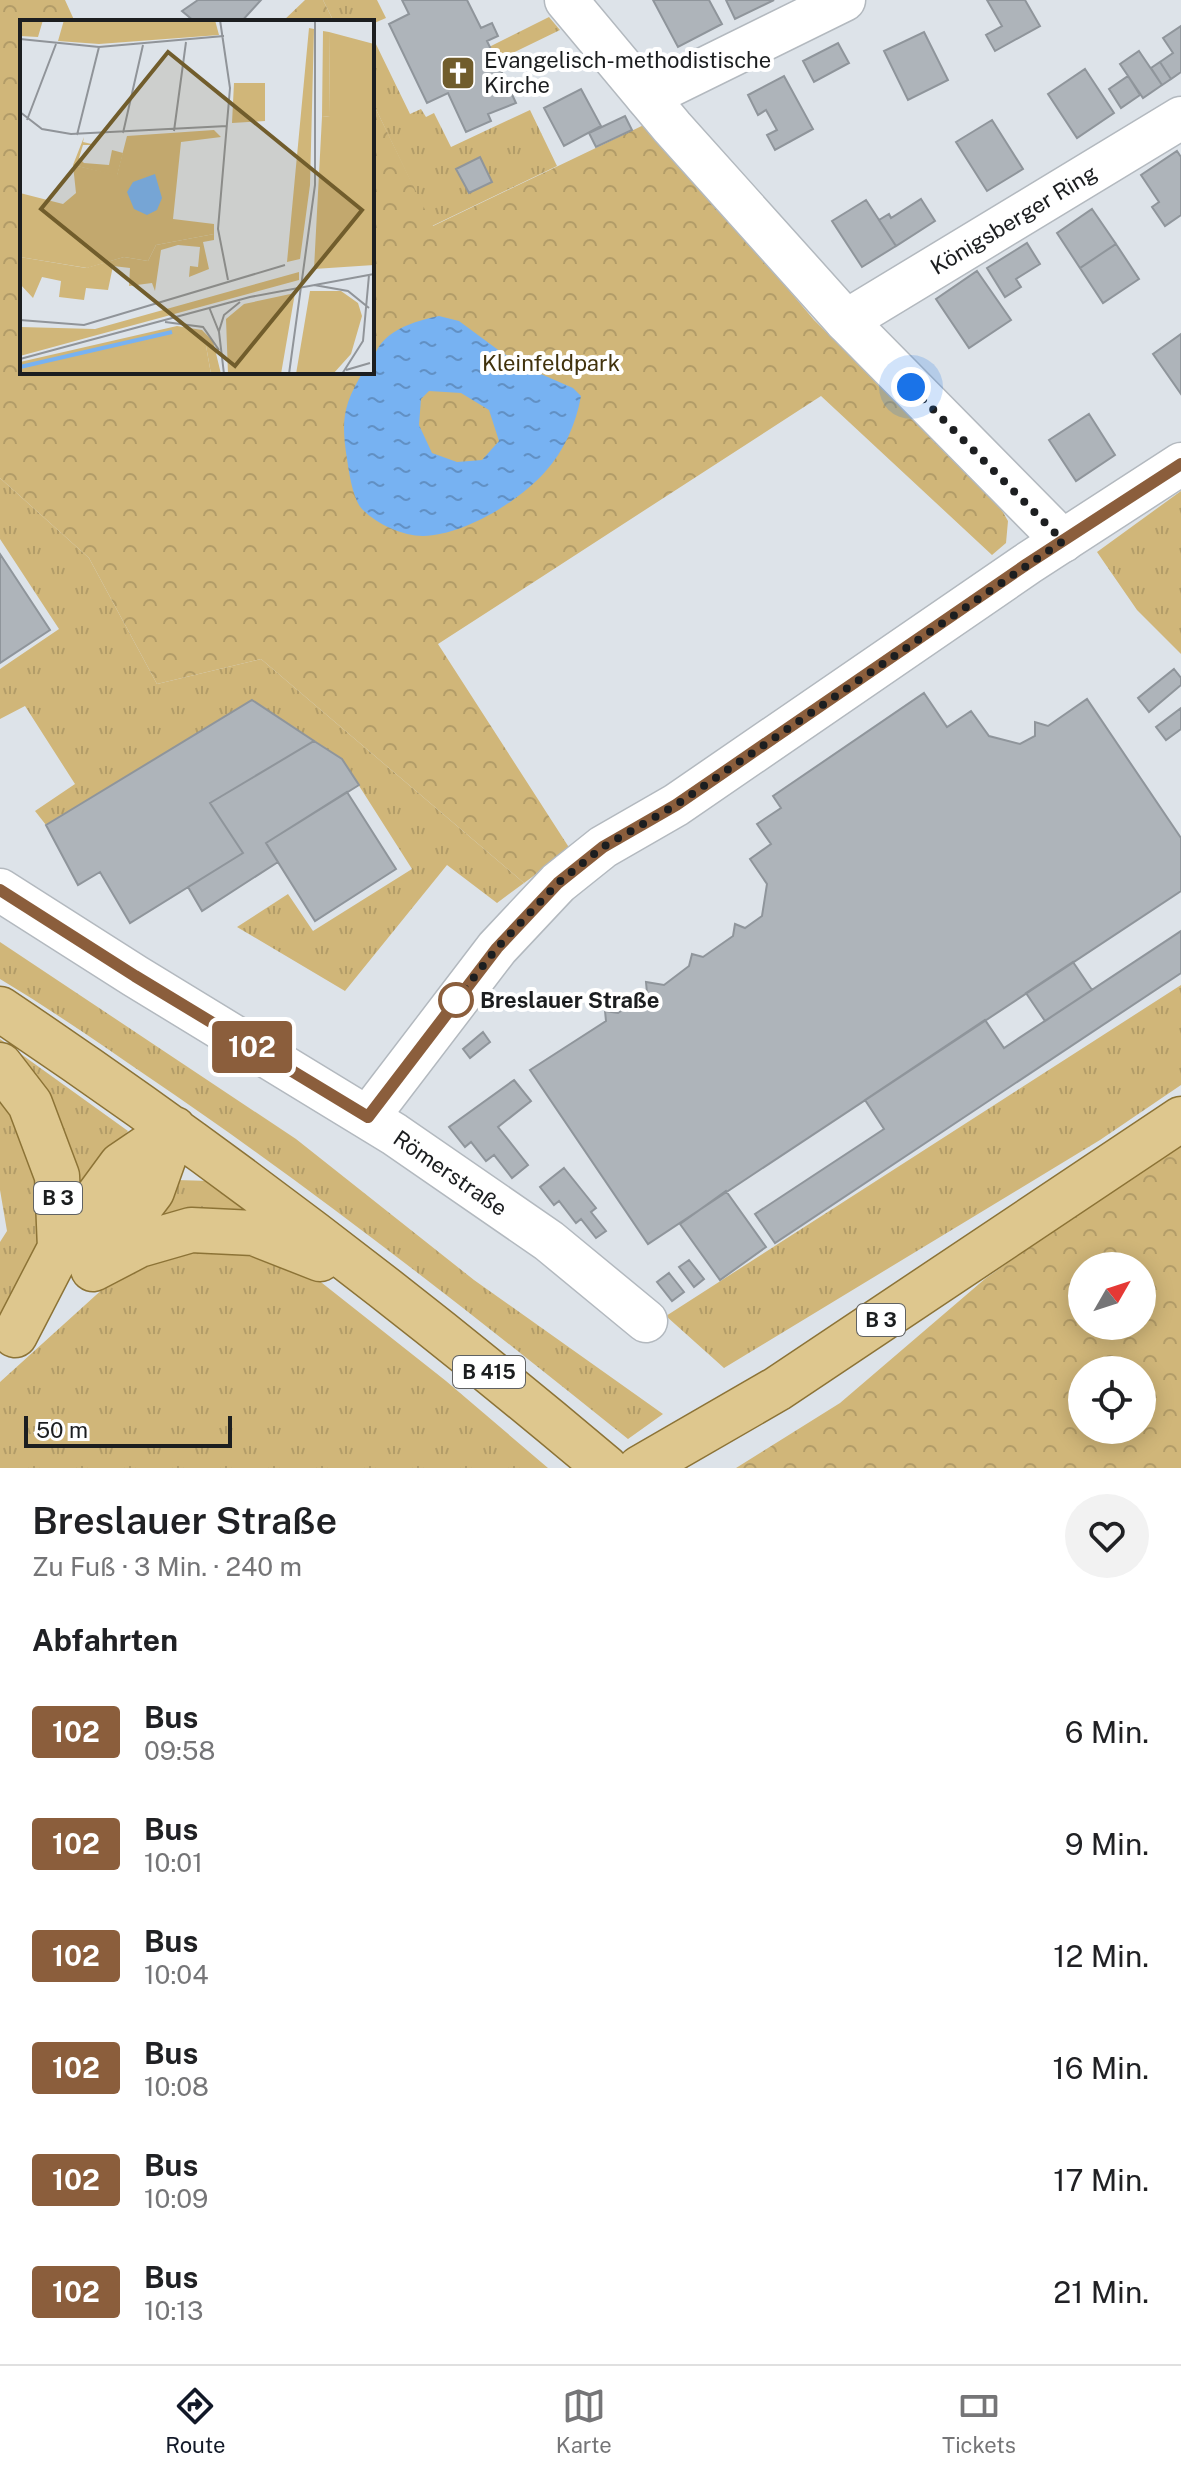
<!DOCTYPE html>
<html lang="de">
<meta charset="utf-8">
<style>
:root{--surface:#fff;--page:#f2f2f2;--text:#202124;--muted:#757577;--line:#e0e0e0;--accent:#111827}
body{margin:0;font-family:"Public Sans",sans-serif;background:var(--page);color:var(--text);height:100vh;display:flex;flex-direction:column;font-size:30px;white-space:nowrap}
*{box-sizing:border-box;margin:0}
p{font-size:26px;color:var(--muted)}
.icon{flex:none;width:44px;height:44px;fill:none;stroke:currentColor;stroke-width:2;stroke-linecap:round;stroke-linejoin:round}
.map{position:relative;height:1468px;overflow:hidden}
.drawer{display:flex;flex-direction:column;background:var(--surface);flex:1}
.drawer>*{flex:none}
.badge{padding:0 16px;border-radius:6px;font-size:28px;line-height:52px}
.needle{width:52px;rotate:51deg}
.fabs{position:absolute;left:1068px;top:1252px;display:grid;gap:16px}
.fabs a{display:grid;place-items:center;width:88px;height:88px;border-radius:50%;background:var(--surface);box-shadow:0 4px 20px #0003;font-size:40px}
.scale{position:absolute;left:24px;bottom:20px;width:208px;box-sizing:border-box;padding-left:8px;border:4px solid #1c1e20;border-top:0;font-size:22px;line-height:28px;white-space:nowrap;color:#1c1e20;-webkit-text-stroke:6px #fff;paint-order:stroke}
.you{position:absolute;width:40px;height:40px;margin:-20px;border:6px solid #fff;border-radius:50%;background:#1a73e8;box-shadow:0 0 0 12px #1a73e833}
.map>.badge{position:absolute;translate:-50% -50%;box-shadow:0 0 0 4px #fff}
h2{padding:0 32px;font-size:30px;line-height:72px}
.round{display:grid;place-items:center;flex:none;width:84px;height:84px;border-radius:42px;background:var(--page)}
.summary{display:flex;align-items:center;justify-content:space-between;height:136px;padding:0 32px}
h1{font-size:38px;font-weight:600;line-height:60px}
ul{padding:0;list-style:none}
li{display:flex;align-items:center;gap:24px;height:112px;padding:0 32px}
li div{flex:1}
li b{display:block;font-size:30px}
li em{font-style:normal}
li .badge{min-width:88px;font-weight:700;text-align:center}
.tabs{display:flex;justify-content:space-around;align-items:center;height:112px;border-top:2px solid var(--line);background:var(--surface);font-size:22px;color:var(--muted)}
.tabs a{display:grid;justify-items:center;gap:4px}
.tabs .selected{color:var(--accent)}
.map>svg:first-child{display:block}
.grass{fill:url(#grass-tufts)}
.forest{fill:url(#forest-crowns);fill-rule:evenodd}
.water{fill:url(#water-ripples);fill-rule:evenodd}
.building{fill:#aeb4ba;stroke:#8f959b;stroke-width:2}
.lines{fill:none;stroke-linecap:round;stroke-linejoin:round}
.minor-casing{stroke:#b3b9bf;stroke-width:45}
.major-casing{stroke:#8c7336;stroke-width:47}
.minor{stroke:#fff;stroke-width:42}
.major{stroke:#dec78e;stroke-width:44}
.line-casing{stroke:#fff;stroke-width:18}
.line{stroke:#8b5e3c;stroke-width:12}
.walk{stroke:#1c1e20;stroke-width:8;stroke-dasharray:0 14.4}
.stop-dot{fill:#fff;stroke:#8b5e3c;stroke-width:4}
.labels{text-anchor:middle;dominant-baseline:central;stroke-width:8;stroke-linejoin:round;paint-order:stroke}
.shield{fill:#fff;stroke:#606263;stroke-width:2}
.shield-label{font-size:20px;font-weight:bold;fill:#1c1e20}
.poi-label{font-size:22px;fill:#1c1e20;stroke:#fff;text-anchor:start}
.street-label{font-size:22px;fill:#1c1e20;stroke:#fff}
.park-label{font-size:22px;fill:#41320c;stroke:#fff}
.stop-label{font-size:22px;font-weight:bold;fill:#1c1e20;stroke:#fff;text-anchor:start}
.inset-river{fill:none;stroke:#77b2f2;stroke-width:4}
.inset-road{fill:none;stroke:#909499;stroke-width:2}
.view{fill:#715d2c;fill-opacity:0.15;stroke:#715d2c;stroke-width:4}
.inset-edge{fill:none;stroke:#1c1e20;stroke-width:4}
</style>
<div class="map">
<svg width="1181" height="1468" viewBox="0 0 1181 1468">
<defs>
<pattern id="grass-tufts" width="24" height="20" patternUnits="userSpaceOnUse" patternTransform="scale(2)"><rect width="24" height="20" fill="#d0b679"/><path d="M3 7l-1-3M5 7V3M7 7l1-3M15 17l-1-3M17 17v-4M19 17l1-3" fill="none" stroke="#b29c68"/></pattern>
<pattern id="forest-crowns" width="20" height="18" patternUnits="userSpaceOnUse" patternTransform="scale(2)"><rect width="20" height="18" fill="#d0b679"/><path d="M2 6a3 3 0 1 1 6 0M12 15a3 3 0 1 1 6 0" fill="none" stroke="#b29c68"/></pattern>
<pattern id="water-ripples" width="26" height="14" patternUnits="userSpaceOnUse" patternTransform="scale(2)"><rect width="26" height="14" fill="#77b2f2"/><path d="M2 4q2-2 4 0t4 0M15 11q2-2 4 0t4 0" fill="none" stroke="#6190c4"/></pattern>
</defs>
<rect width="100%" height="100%" fill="#dde3e9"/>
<path class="grass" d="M 323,0 L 377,0 L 386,18 L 372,24 L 372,22 L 334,22 Z
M 549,17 L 560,30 L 496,61 L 489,47 Z
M 372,36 L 410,114 L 421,109 L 426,117 L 434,113 L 451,147 L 530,110 L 557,166 L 432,226 L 372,101 Z
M 0,478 L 89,558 L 157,684 L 261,659 L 524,883 L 497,903 L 447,865 L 345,991 L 237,927 L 288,894 L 313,931 L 412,869 L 342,759 L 252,700 L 46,825 L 35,811 L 75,784 L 25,706 L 0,719 L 0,669 L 59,629 L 0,539 Z
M 1181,491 L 1181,654 L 1137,610 L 1097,552 Z
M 0,942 L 296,1139 L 474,1280 L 663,1414 L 628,1439 C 471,1313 314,1189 147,1076 C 99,1043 50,1009 0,979 Z
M 1181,985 L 1181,1085 L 1100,1140 L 724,1368 L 666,1316 Z
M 0,1039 L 128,1131 L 74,1196 L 0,1047 Z
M 0,1094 L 21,1135 L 39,1184 L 44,1241 L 19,1291 L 0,1316 L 0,1242 L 7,1231 L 0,1190 Z
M 176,1180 L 211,1181 L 242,1209 L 238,1215 L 152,1225 Z
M 238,1248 L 317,1279 L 446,1381 L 548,1468 L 0,1468 L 0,1382 L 106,1286 L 176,1251 Z"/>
<path class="forest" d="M 0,0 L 65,0 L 75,22 L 22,22 L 22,372 L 372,372 L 372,101 L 433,226 L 648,123 L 814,320 L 996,500 L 1008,521 L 1006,543 L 992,555 L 821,396 L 438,644 L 570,849 L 524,883 L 261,659 L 157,684 L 89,558 L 0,478 Z
M 305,0 L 323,0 L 334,22 L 282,22 Z
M 1181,1142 L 1181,1468 L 736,1468 L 840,1403 L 986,1278 ZM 1082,1266 L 1142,1266 L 1142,1326 L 1082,1326 ZM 1082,1370 L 1142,1370 L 1142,1430 L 1082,1430 Z"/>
<path class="water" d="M 439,316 L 459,321 L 501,352 L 534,371 L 573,388 L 581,396 C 576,424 564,451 545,472 C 518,502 464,535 423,536 C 403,536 377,524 363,510 C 353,501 349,472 347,459 C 341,421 343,405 363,372 L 372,372 C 372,334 407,323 439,316 ZM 429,391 L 461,393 L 489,410 L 499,441 L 482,460 L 457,462 L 432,453 L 419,425 L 421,399 Z"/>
<path class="building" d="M 198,0 L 261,0 L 241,22 L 195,22 L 182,11 Z
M 402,0 L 467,0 L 481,28 L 492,23 L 498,36 L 487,41 L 516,103 L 488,114 L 491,121 L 466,132 L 448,93 L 427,103 L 389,24 L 409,14 Z
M 653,0 L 709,0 L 722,24 L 678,47 Z
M 726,0 L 774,0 L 735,19 Z
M 987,0 L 1025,0 L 1040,26 L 995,51 L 986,35 L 1002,26 Z
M 1181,26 L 1181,72 L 1171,79 L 1160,62 L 1173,53 L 1163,38 Z
M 924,32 L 948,80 L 908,100 L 884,51 Z
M 838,43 L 849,63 L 814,82 L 803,61 Z
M 1139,51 L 1162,85 L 1143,98 L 1120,64 Z
M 1160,62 L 1171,79 L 1162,85 L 1151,68 Z
M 1085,69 L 1114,113 L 1077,138 L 1048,94 Z
M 784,76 L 813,129 L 775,150 L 767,135 L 777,130 L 766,110 L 758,115 L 748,95 Z
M 1128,76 L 1140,95 L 1121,108 L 1109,89 Z
M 581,89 L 601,126 L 564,146 L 544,108 Z
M 625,116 L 632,130 L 596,147 L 589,133 Z
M 992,120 L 1023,169 L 987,191 L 956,142 Z
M 1177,151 L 1181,157 L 1181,215 L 1165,226 L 1152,207 L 1159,202 L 1141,175 Z
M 480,157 L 492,182 L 469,193 L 456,169 Z
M 921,199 L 935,221 L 896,246 L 879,220 L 889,214 L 891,218 Z
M 866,200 L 896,246 L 862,267 L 832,221 Z
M 1092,209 L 1116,244 L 1080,268 L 1057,233 Z
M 1027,243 L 1040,264 L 1016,279 L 1021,287 L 1005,297 L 987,268 Z
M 1116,244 L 1139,279 L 1103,303 L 1080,268 Z
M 977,271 L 1011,320 L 969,348 L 936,299 Z
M 1181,334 L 1181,394 L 1153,354 Z
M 1089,414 L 1115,455 L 1076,481 L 1049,440 Z
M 0,554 L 50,630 L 0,663 Z
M 1174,669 L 1181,678 L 1181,685 L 1149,712 L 1138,698 Z
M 924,693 L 947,727 L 971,711 L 989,736 L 1020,744 L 1035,736 L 1035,722 L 1048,726 L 1087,699 L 1181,838 L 1181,891 L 648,1244 L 530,1070 L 606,1021 L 605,1011 L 618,1013 L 647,993 L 646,982 L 664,985 L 689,966 L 692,954 L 703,957 L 733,936 L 735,924 L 745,928 L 762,916 L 767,884 L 750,859 L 771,844 L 757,824 L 781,808 L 773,796 Z
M 252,700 L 314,741 L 210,803 L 243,853 L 130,923 L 100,872 L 78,885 L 46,825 Z
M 1181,708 L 1181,729 L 1166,740 L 1156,727 Z
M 314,741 L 342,759 L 359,785 L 266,843 L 278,862 L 202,911 L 188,887 L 243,853 L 210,803 Z
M 347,792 L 396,869 L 315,921 L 266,843 Z
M 1181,931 L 1181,973 L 775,1243 L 755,1214 L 884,1129 L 865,1100 L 985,1020 L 1004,1048 Z
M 1073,962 L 1092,990 L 1045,1021 L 1026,993 Z
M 483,1032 L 490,1042 L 470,1058 L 463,1049 Z
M 514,1080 L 531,1101 L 498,1127 L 528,1165 L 512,1178 L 494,1155 L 486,1161 L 471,1142 L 465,1147 L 449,1127 Z
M 564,1168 L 596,1208 L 591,1212 L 606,1231 L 596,1238 L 581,1219 L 576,1223 L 559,1201 L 554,1205 L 540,1187 Z
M 726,1191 L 766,1247 L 720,1280 L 680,1224 Z
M 689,1260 L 704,1279 L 694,1287 L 679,1267 Z
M 669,1273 L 684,1292 L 672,1301 L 657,1282 Z"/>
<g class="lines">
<g class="minor-casing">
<g id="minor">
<path d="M 566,0 L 672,127 L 846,321 L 1063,541"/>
<path d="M 647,97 L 844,0"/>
<path id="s1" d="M 846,321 L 1181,118"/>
<path id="s2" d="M 0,890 L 135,976 L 394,1134 L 549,1241 L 646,1321"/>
<path d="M 368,1117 L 497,948 L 558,883 L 603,847 L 676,805 L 1027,564 L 1181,464"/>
</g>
</g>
<g class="major-casing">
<path id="major" d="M 0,1009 C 210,1150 413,1305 606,1468
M 0,1065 L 30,1104 L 57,1176 L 60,1248 L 15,1335
M 60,1248 L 121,1165 L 174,1129
M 99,1261 L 152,1191 L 174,1129
M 93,1269 L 139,1245 L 191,1230 L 254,1233 L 320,1259
M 640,1468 L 777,1389 L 1181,1119"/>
</g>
<use href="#minor" class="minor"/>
<use href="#major" class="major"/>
</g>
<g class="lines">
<g class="line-casing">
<path id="line" d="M 0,890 L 135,976 L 368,1117 L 497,948 L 558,883 L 603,847 L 676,805 L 1027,564 L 1181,464"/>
</g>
<use href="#line" class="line"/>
<path class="walk" d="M 456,1000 L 497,948 L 558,883 L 603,847 L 676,805 L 1063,541 L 911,387"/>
</g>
<defs>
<g id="church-square" transform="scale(1.8)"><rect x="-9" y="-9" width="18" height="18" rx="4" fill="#715d2c" stroke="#fff"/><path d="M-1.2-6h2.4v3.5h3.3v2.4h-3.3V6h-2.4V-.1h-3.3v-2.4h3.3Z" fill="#fff"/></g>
</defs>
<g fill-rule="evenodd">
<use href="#church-square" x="458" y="73"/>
</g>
<circle class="stop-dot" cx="456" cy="1000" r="16"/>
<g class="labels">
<g class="shield">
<rect x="34" y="1182" width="48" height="32" rx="6"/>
<rect x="857" y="1304" width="48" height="32" rx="6"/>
<rect x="453" y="1356" width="72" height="32" rx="6"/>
</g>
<g class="shield-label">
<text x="58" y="1198">B 3</text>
<text x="881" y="1320">B 3</text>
<text x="489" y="1372">B 415</text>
</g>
<g class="poi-label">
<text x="484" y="60">Evangelisch-methodistische<tspan x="484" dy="25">Kirche</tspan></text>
</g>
<g class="street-label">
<text stroke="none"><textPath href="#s1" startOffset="196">Königsberger Ring</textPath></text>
<text stroke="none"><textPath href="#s2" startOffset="532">Römerstraße</textPath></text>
</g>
<g class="park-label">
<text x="551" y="363">Kleinfeldpark</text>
</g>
<g class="stop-label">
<text x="480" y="1000">Breslauer Straße</text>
</g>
</g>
<g transform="translate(20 20)">
<rect width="354" height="354" fill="#dde3e9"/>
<path d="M 0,0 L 23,0 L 18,17 L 0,16 ZM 44,0 L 195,0 L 199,15 L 79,24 L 38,21 ZM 289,8 L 294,9 L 290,165 L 280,239 L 267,242 ZM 303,11 L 309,12 L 310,96 L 302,97 ZM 214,63 L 245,63 L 245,101 L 212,103 ZM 64,117 L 63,122 L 76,125 L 63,125 L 59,138 L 64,143 L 89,145 L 92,130 L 103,133 L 97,156 L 53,145 ZM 194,214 L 194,220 L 183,222 L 189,249 L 169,257 L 170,246 L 178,247 L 180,227 L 158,225 L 141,230 L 135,271 L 132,263 L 109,266 L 110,248 L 93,246 L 88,270 L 66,268 L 64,280 L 39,277 L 41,261 L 22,257 L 13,278 L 0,264 L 0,237 L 66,248 L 104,237 L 128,241 L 136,225 ZM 279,252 L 279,260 L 0,336 L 0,307 L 75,309 ZM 290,271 L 321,271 L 338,283 L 342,296 L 331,334 L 313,354 L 276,354 ZM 275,273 L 261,354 L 208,354 L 206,299 L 224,284 ZM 157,306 L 182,310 L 193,321 L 201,354 L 191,354 L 185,320 L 0,349 L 0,342 Z" fill="#d0b679"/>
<path d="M 309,12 L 354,24 L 354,245 L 294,249 L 302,97 L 310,96 ZM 194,110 L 201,117 L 161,122 L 153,199 L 194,204 L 194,214 L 136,225 L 128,241 L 104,237 L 67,248 L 0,237 L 0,173 L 43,184 L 56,173 L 53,145 L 97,155 L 107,116 ZM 167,313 L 185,320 L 191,354 L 0,354 L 0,349 Z" fill="#d0b679"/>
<path d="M 135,154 L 142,178 L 137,190 L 127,195 L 114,189 L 107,172 L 113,162 Z" fill="#77b2f2"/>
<path class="inset-river" d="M 0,347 L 152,312"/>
<path class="inset-road" d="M 200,0 L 210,68 L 198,209 L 208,260M 0,19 L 79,27 L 204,16M 0,92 L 22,109 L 51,114 L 207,106M 7,100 L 36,24M 154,111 L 166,22M 103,113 L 123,25M 57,115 L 79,27M 294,265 L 328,271 L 349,288M 189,287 L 199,312 L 204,354M 0,300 L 64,305 L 265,245M 145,302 L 183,307 L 199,330M 199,311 L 204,295 L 220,282M 0,339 L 230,277 L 354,254M 326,350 L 350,343M 269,354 L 295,165 L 295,0M 322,354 L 343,321 L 349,255"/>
<path class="view" d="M 148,32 L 342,190 L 215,346 L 21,189 Z"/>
<rect width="354" height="354" class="inset-edge"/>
</g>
</svg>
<div class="fabs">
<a><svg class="needle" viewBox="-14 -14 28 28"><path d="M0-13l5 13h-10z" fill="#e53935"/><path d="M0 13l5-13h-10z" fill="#757577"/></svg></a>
<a><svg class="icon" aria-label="locate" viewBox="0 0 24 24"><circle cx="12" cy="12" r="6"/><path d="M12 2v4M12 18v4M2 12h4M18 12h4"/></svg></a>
</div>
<div class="scale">50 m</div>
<div class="you" style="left:911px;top:387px"></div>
<b class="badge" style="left:252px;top:1047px;background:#8b5e3c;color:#fff">102</b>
</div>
<section class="drawer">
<div class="summary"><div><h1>Breslauer Straße</h1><p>Zu Fuß · 3 Min. · 240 m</p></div><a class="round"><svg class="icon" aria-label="heart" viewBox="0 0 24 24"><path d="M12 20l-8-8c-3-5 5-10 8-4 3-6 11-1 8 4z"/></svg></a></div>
<h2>Abfahrten</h2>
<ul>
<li><span class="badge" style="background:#8b5e3c;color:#fff">102</span><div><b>Bus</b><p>09:58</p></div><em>6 Min.</em></li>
<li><span class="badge" style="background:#8b5e3c;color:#fff">102</span><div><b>Bus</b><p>10:01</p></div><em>9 Min.</em></li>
<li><span class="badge" style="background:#8b5e3c;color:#fff">102</span><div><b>Bus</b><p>10:04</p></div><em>12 Min.</em></li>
<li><span class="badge" style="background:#8b5e3c;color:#fff">102</span><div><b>Bus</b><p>10:08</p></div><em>16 Min.</em></li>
<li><span class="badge" style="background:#8b5e3c;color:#fff">102</span><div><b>Bus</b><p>10:09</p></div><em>17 Min.</em></li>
<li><span class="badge" style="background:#8b5e3c;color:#fff">102</span><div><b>Bus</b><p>10:13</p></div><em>21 Min.</em></li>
</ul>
</section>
<nav class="tabs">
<a class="selected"><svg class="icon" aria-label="directions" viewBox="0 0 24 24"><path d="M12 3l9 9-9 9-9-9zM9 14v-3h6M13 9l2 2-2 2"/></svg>Route</a>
<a><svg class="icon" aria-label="map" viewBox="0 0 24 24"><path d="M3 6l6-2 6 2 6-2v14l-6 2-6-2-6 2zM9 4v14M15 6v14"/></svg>Karte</a>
<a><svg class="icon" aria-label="tickets" viewBox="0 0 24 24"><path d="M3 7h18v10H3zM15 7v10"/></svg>Tickets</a>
</nav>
